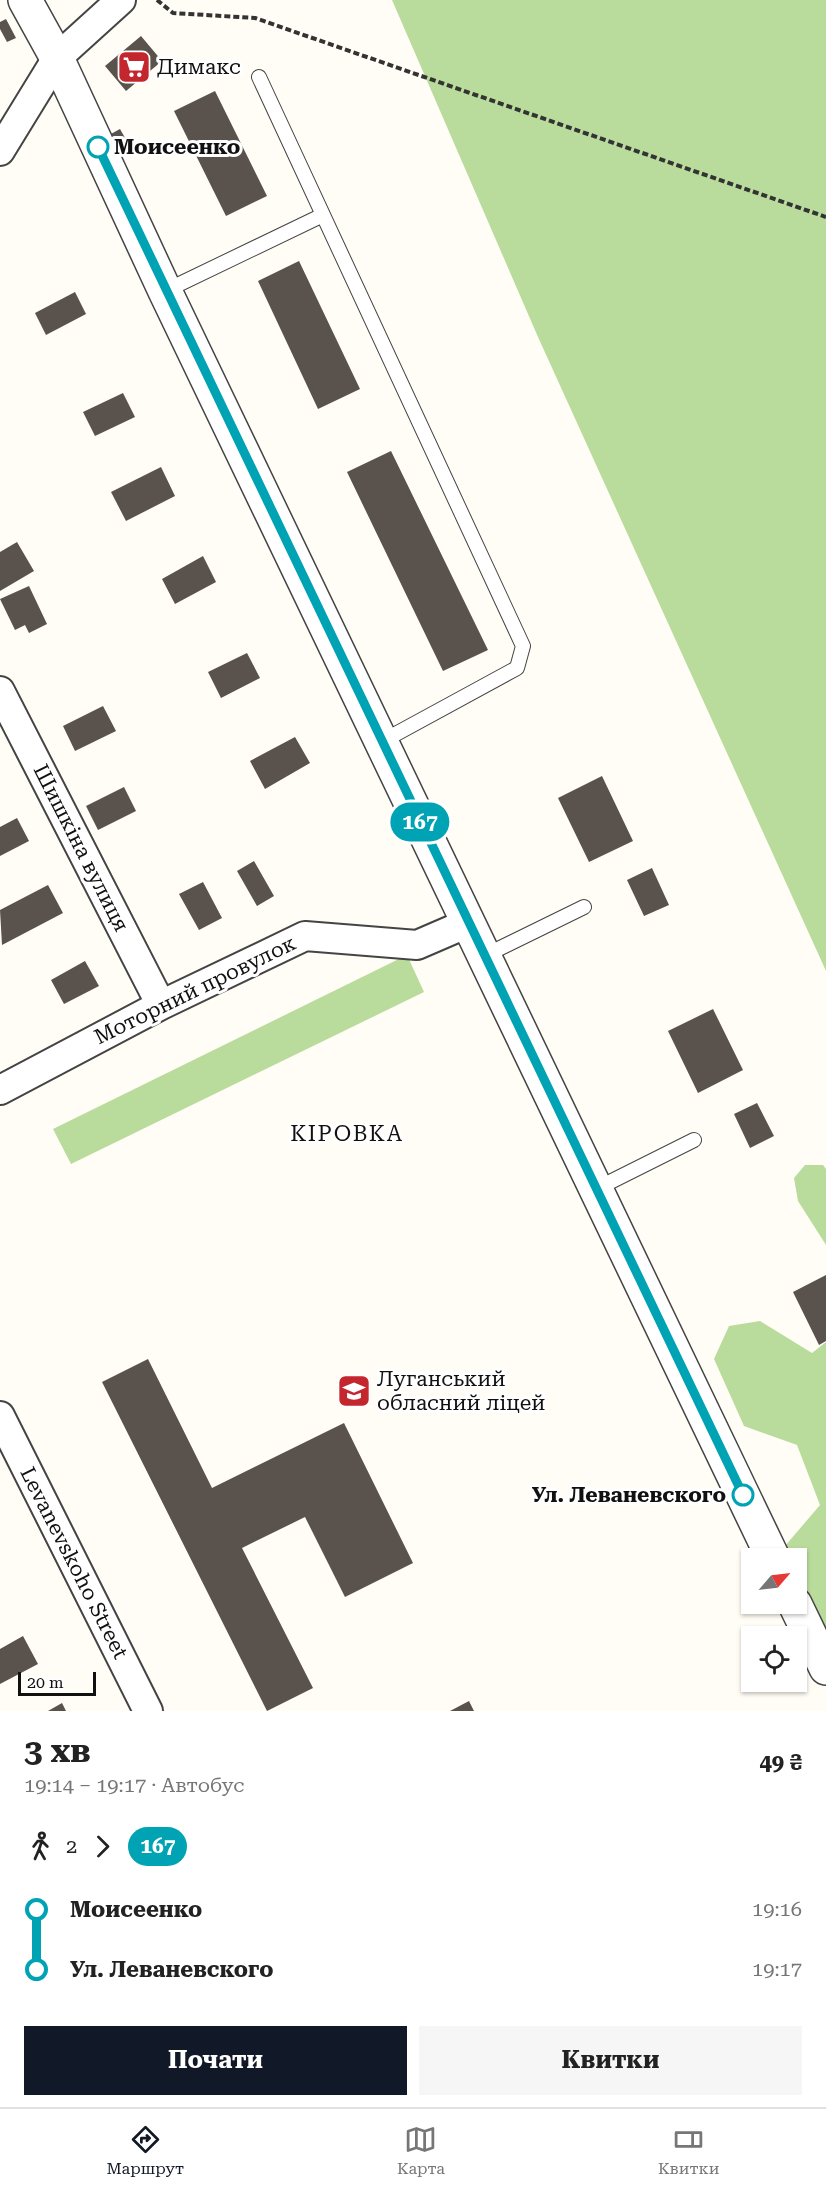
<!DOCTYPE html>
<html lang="uk">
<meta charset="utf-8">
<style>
:root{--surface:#fff;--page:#f6f6f6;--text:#222;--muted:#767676;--line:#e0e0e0;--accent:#111827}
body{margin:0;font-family:"Roboto Serif",serif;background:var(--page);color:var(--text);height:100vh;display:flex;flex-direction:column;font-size:22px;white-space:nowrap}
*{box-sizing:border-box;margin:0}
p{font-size:20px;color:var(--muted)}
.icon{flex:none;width:33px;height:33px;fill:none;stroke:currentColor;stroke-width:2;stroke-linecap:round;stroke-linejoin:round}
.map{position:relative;height:1711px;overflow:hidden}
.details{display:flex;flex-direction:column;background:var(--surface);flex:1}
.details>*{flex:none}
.badge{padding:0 12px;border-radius:20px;font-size:21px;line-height:39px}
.needle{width:39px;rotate:62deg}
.tools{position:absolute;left:741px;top:1548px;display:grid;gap:12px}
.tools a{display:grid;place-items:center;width:66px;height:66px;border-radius:0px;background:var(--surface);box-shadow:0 2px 4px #0004;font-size:30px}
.scale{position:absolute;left:18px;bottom:15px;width:78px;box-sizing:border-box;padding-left:6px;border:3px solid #111;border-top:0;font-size:16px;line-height:21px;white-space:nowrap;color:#111;-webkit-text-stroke:4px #fff;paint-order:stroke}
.map>.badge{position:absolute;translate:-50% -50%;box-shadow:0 0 0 3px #fff}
.legs{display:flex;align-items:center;gap:9px;height:66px;padding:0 24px;font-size:20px}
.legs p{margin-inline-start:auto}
.overview{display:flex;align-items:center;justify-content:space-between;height:102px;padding:0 24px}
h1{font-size:33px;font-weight:700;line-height:45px}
.cta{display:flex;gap:12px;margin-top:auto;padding:12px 24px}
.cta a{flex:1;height:69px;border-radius:0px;background:var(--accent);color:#fff;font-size:24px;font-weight:700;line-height:69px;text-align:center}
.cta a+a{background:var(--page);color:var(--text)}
ul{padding:0 24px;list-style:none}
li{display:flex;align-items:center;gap:21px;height:60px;font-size:22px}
li i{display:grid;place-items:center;width:9px;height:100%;margin:0 8px;background:currentColor}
li i::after{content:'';width:15px;height:15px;margin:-8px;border:4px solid;border-radius:50%;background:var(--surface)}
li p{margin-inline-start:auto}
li:first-child i{background:linear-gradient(#0000 50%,currentColor 0)}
li:last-child i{background:linear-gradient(currentColor 50%,#0000 0)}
.menu{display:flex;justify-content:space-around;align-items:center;height:84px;border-top:2px solid var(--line);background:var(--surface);font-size:16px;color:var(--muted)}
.menu a{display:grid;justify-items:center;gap:3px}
.menu .active{color:var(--accent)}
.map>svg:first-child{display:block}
.forest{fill:#b9dc9c}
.building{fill:#5a524d}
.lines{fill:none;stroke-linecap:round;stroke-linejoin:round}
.service-casing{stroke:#444;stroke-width:16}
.minor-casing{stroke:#444;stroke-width:32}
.tertiary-casing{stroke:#444;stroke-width:36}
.path{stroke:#333;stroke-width:4;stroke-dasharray:6 3;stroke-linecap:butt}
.service{stroke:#fff;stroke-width:14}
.minor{stroke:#fff;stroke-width:28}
.tertiary{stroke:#fff;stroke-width:33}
.line-1-casing{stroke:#fff;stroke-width:14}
.line-1{stroke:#00a3b4;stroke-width:9}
.stop-1-dot{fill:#fff;stroke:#00a3b4;stroke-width:3}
.labels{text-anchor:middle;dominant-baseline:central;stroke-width:6;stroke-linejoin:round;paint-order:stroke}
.poi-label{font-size:21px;fill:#111;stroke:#fff;text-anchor:start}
.stop-label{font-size:21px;font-weight:bold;fill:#111;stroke:#fff;text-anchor:start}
.street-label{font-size:21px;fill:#111;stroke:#fff}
.neighbourhood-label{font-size:22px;letter-spacing:1.5px;fill:#111;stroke:#fff}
</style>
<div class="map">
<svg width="826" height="1711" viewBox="0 0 826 1711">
<rect width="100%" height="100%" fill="#fffdf5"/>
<path class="forest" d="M 392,0 L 826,0 L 826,971 L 538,337 Z
M 407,955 L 424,992 L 71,1164 L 53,1129 Z
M 805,1165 L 823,1165 L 826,1169 L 826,1245 L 798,1201 L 794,1178 Z
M 760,1321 L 812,1353 L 826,1342 L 826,1635 L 797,1572 L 796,1558 L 790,1558 L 785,1546 L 820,1505 L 797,1445 L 744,1426 L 714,1359 L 729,1326 Z"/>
<path class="building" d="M 6,19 L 16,38 L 7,42 L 0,29 L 0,22 Z
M 141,36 L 162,61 L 126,91 L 105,66 Z
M 215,91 L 267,196 L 226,216 L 174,111 Z
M 120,129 L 128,143 L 117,149 L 109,135 Z
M 299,261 L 360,389 L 318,409 L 258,281 Z
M 75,292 L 86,314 L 46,335 L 35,313 Z
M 123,393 L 135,417 L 95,436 L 83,412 Z
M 391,451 L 488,650 L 443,671 L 347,472 Z
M 161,467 L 175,496 L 126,521 L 111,492 Z
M 17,542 L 34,571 L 0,591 L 0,552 Z
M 203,556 L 216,582 L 175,604 L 162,579 Z
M 29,586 L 47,624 L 29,633 L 25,625 L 15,630 L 0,599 Z
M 247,653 L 260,678 L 221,698 L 208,672 Z
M 103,706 L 116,731 L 75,751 L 63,726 Z
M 295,737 L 310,763 L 265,789 L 250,761 Z
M 602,776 L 633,841 L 589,862 L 558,798 Z
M 124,787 L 136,811 L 98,830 L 86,806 Z
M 17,818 L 29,841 L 0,856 L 0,827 Z
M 254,861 L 274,896 L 257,906 L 237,871 Z
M 652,868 L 669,905 L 644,916 L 627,880 Z
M 203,882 L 222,918 L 199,930 L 179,894 Z
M 48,885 L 63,913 L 2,945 L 0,910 Z
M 85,961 L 99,986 L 64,1004 L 51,980 Z
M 713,1009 L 743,1070 L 698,1093 L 668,1031 Z
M 757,1103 L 774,1136 L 750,1148 L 734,1114 Z
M 826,1275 L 826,1341 L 819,1345 L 793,1292 Z
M 148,1359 L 212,1488 L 344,1423 L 413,1563 L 345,1597 L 305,1517 L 242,1548 L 313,1688 L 267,1711 L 102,1382 Z
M 23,1636 L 38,1664 L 0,1684 L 0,1649 Z
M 469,1701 L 474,1711 L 450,1711 Z
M 62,1703 L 66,1711 L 48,1711 Z"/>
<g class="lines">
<g class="service-casing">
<path id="service" d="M 259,77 L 523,646 L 517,668 L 381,742
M 165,291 L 323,215
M 484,956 L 584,907
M 596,1189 L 694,1140"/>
</g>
<g class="minor-casing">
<path id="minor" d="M 0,151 L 57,58 L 121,0
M 0,691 L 161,1005
M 0,1090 L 161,1005 L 305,936 L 417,945 L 468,923
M 0,1416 L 148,1711"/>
</g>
<g class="tertiary-casing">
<path id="tertiary" d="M 25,0 L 57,58 L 165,291 L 773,1558
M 795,1604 L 826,1668"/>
</g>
<path class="path" d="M 157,0 L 173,13 L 255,18 L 826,217"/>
<use href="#service" class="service"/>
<use href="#minor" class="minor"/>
<use href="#tertiary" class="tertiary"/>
</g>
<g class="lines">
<g class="line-1-casing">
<path id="line-1" d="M 98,147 L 743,1495"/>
</g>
<use href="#line-1" class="line-1"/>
</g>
<defs>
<g id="supermarket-square" transform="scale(1.725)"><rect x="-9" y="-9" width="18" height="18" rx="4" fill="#c4262e" stroke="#fff"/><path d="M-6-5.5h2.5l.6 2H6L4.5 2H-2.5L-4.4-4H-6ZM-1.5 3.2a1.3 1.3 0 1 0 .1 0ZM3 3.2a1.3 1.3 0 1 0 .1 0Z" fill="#fff"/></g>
<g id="school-square" transform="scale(1.725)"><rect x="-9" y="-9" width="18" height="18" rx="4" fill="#c4262e" stroke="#fff"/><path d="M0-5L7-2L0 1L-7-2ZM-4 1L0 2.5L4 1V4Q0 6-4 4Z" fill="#fff"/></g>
</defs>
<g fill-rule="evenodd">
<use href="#supermarket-square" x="134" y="67"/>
<use href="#school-square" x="354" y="1391"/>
</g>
<g class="stop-1-dot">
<circle cx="98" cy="147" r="10"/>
<circle cx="743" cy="1495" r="10"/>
</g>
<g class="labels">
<g class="poi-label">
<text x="157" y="67">Димакс</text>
<text x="377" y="1379">Луганський<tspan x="377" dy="24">обласний ліцей</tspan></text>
</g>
<g class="stop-label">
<text x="114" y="147">Моисеенко</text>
<text x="726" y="1495" text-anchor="end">Ул. Леваневского</text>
</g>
<g class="street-label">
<text transform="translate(81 848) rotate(63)">Шишкіна вулиця</text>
<text transform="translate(195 990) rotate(-26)">Моторний провулок</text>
<text transform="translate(74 1563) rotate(63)">Levanevskoho Street</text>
</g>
<g class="neighbourhood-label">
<text x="347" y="1133">КІРОВКА</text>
</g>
</g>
</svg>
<div class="tools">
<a><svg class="needle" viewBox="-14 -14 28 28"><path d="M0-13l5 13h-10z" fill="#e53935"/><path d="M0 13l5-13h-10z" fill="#767676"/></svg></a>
<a><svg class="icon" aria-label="locate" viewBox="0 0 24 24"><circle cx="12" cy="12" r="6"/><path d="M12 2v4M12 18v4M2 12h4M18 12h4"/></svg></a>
</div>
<div class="scale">20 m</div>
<b class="badge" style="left:420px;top:822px;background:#00a3b4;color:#fff">167</b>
</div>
<section class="details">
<div class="overview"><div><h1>3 хв</h1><p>19:14 – 19:17 · Автобус</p></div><b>49 ₴</b></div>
<div class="legs"><svg class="icon" aria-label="walk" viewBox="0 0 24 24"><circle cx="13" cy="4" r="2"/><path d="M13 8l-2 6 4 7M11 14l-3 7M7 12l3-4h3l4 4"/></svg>2<svg class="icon" aria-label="forward" viewBox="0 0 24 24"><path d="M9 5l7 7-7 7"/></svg><b class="badge" style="background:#00a3b4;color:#fff">167</b></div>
<ul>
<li><i style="color:#00a3b4"></i><b>Моисеенко</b><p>19:16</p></li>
<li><i style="color:#00a3b4"></i><b>Ул. Леваневского</b><p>19:17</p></li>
</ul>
<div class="cta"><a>Почати</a><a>Квитки</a></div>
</section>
<nav class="menu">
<a class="active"><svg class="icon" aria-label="directions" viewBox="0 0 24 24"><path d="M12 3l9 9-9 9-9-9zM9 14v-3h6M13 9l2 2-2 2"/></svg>Маршрут</a>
<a><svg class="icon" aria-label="map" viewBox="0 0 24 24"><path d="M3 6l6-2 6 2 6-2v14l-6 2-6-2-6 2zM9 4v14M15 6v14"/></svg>Карта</a>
<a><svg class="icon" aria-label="tickets" viewBox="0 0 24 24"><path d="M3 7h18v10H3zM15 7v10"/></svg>Квитки</a>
</nav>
